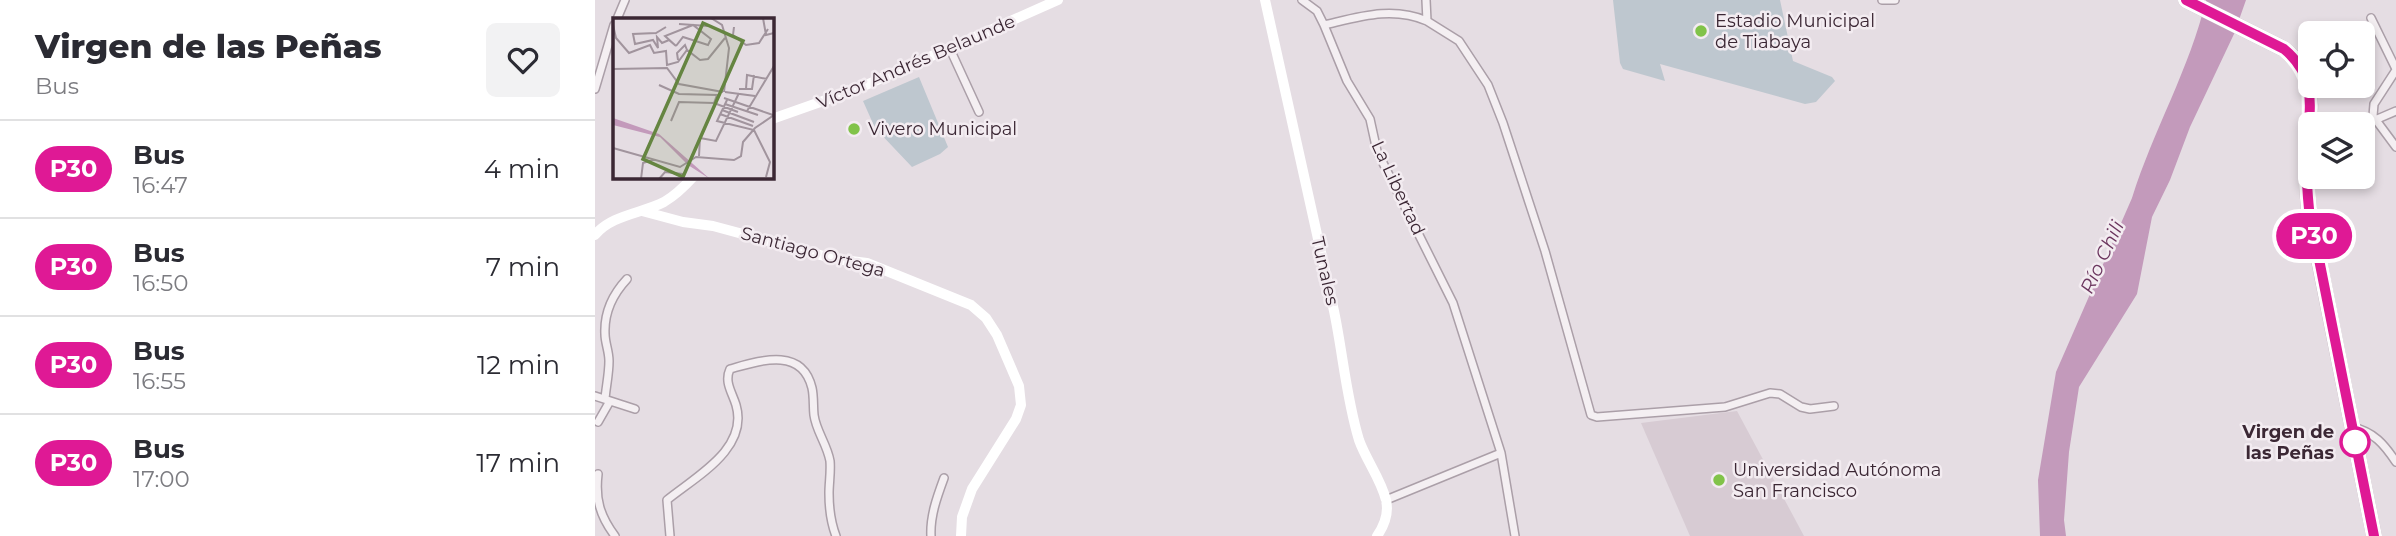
<!DOCTYPE html>
<meta charset="utf-8">
<style>
:root{--surface:#fff;--page:#f2f2f3;--text:#2b2b33;--muted:#7c7c81;--line:#e1e1e2}
body{margin:0;font-family:Montserrat,sans-serif;background:var(--page);color:var(--text);height:100vh;display:flex;flex-direction:column;font-size:26px;white-space:nowrap}
*{box-sizing:border-box;margin:0}
p{font-size:23px;color:var(--muted)}
.icon{flex:none;width:38px;height:38px;fill:none;stroke:currentColor;stroke-width:2;stroke-linecap:round;stroke-linejoin:round}
.map{position:relative;flex:1;overflow:hidden}
.panel{display:flex;flex-direction:column;background:var(--surface);width:595px}
.panel>*{flex:none}
.badge{padding:0 14px;border-radius:23px;font-size:24px;line-height:46px}
.buttons{position:absolute;left:1703px;top:21px;display:grid;gap:14px}
.buttons a{display:grid;place-items:center;width:77px;height:77px;border-radius:10px;background:var(--surface);box-shadow:0 4px 10px #0003;font-size:35px}
.map>.badge{position:absolute;translate:-50% -50%;box-shadow:0 0 0 4px #fff}
.round{display:grid;place-items:center;flex:none;width:74px;height:74px;border-radius:10px;background:var(--page)}
.head{display:flex;align-items:center;justify-content:space-between;height:119px;padding:0 35px}
h1{font-size:33px;font-weight:800;line-height:52px}
ul{padding:0;list-style:none}
li{display:flex;align-items:center;gap:21px;height:98px;padding:0 35px;border-top:2px solid var(--line)}
li div{flex:1}
li b{display:block;font-size:26px}
li em{font-style:normal}
li .badge{min-width:77px;font-weight:700;text-align:center}
main{display:flex;flex:1;min-height:0}
.map>svg:first-child{display:block}
.built{fill:#d7cbd3}
.green{fill:#bec7cf}
.water{fill:#c39abb}
.lines{fill:none;stroke-linecap:round;stroke-linejoin:round}
.street-casing{stroke:#ab9fa8;stroke-width:10}
.primary-casing{stroke:#b09daa;stroke-width:16}
.street{stroke:#f4eff2;stroke-width:7}
.secondary{stroke:#fff;stroke-width:10}
.primary{stroke:#fff;stroke-width:12}
.line-casing{stroke:#fff;stroke-width:16}
.line{stroke:#df1995;stroke-width:10}
.poi-dot{fill:#81c349;stroke:#f3ecf1;stroke-width:2.5}
.stop-dot{fill:#fff;stroke:#df1995;stroke-width:3.5}
.labels{text-anchor:middle;dominant-baseline:central;stroke-width:5;stroke-linejoin:round;paint-order:stroke}
.poi-label{font-size:18px;fill:#3b2734;stroke:#f3ecf1;text-anchor:start}
.street-label{font-size:18px;fill:#3b2734;stroke:#f3ecf1}
.stop-label{font-size:18px;font-weight:bold;fill:#3b2734;stroke:#f3ecf1;text-anchor:end}
.water-label{font-size:19px;font-style:italic;fill:#6b355e;stroke:#f3ecf1}
.inset-road{fill:none;stroke:#a1949d;stroke-width:2}
.view{fill:#658541;fill-opacity:0.15;stroke:#658541;stroke-width:3.5}
.inset-edge{fill:none;stroke:#3b2734;stroke-width:3.5}
</style>
<main>
<section class="panel">
<div class="head"><div><h1>Virgen de las Peñas</h1><p>Bus</p></div><a class="round"><svg class="icon" aria-label="heart" viewBox="0 0 24 24"><path d="M12 20l-8-8c-3-5 5-10 8-4 3-6 11-1 8 4z"/></svg></a></div>
<ul>
<li><span class="badge" style="background:#df1995;color:#fff">P30</span><div><b>Bus</b><p>16:47</p></div><em>4 min</em></li>
<li><span class="badge" style="background:#df1995;color:#fff">P30</span><div><b>Bus</b><p>16:50</p></div><em>7 min</em></li>
<li><span class="badge" style="background:#df1995;color:#fff">P30</span><div><b>Bus</b><p>16:55</p></div><em>12 min</em></li>
<li><span class="badge" style="background:#df1995;color:#fff">P30</span><div><b>Bus</b><p>17:00</p></div><em>17 min</em></li>
</ul>
</section>
<div class="map">
<svg width="1801" height="536" viewBox="0 0 1801 536">
<rect width="100%" height="100%" fill="#e5dde3"/>
<path class="built" d="M 1142,411 L 1209,536 L 1095,536 L 1046,423 Z"/>
<path class="green" d="M 1018,0 L 1185,0 L 1198,61 L 1237,77 L 1240,81 L 1221,102 L 1210,104 L 1065,64 L 1070,81 L 1028,69 L 1025,63 Z
M 324,77 L 353,147 L 345,154 L 317,167 L 280,128 L 268,101 Z"/>
<path class="water" d="M 1611,0 L 1651,0 L 1639,34 L 1595,127 L 1575,180 L 1557,217 L 1542,294 L 1484,387 L 1474,452 L 1469,520 L 1471,536 L 1445,536 L 1443,480 L 1461,372 L 1537,198 C 1558,131 1595,68 1611,0 Z"/>
<g class="lines">
<g class="street-casing">
<path id="street" d="M 707,0 L 722,11 L 729,25
M 831,0 L 832,21 L 864,41 L 893,85 L 908,123 L 950,251 L 996,415 L 1002,417 L 1130,407 L 1175,393 L 1185,394 L 1206,407 L 1215,409 L 1239,406
M 1287,0 L 1300,0
M 1776,18 L 1801,69
M 22,19 L 30,0
M 832,21 C 797,6 764,17 729,25 L 752,81 L 775,119 L 782,151 L 858,303 L 906,453 L 920,536
M 355,49 L 384,112
M 1801,70 L 1779,104 L 1778,116 L 1801,147
M 0,89 L 19,25
M 1780,120 L 1801,111
M 0,396 L 40,409
M 10,399 C 11,387 14,374 14,361 C 14,351 10,343 10,334 C 9,313 18,294 32,279
M 3,422 L 15,401
M 1757,427 C 1779,432 1789,444 1801,462
M 3,474 C 0,499 5,516 20,536
M 791,500 L 906,453
M 75,536 L 72,500 C 100,477 154,449 141,405 C 137,392 129,382 135,369 C 164,361 207,346 217,388 C 219,397 218,406 219,415 C 221,431 232,444 235,461 C 236,472 234,483 234,493 C 234,508 236,523 241,536
M 336,536 C 335,516 342,497 349,478"/>
</g>
<g class="primary-casing">
<path id="primary" d="M 1591,0 L 1689,49 C 1725,78 1714,110 1712,150 C 1711,170 1712,190 1714,210 L 1779,536"/>
</g>
<use href="#street" class="street"/>
<path class="secondary" d="M 670,0 L 739,311 C 748,354 751,397 764,440 C 771,460 786,479 791,500 C 794,513 789,526 782,536
M 177,119 L 262,89 L 463,0
M 47,211 L 88,222 L 118,226 L 240,259 L 272,263 L 376,305 L 391,318 L 402,335 L 424,386 L 426,405 L 421,419 L 377,489 L 367,517 L 366,536
M 0,235 C 16,215 48,213 69,202 C 81,195 89,187 98,177"/>
<use href="#primary" class="primary"/>
</g>
<g class="lines">
<g class="line-casing">
<path id="line" d="M 1591,0 L 1689,49 C 1724,78 1714,109 1712,150 C 1711,170 1712,189 1714,209 L 1779,536"/>
</g>
<use href="#line" class="line"/>
</g>
<g class="poi-dot">
<circle cx="1106" cy="31" r="7"/>
<circle cx="259" cy="129" r="7"/>
<circle cx="1124" cy="480" r="7"/>
</g>
<circle class="stop-dot" cx="1760" cy="442" r="14"/>
<g class="labels">
<g class="poi-label">
<text x="1120" y="21">Estadio Municipal<tspan x="1120" dy="21">de Tiabaya</tspan></text>
<text x="273" y="129">Vivero Municipal</text>
<text x="1138" y="470">Universidad Autónoma<tspan x="1138" dy="21">San Francisco</tspan></text>
</g>
<g class="street-label">
<text transform="translate(321 62) rotate(-23)">Víctor Andrés Belaunde</text>
<text transform="translate(803 188) rotate(65)">La Libertad</text>
<text transform="translate(218 252) rotate(15)">Santiago Ortega</text>
<text transform="translate(730 271) rotate(77)">Tunales</text>
</g>
<g class="stop-label">
<text x="1739" y="432">Virgen de<tspan x="1739" dy="21">las Peñas</tspan></text>
</g>
<g class="water-label">
<text transform="translate(1507 257) rotate(-65)">Río Chili</text>
</g>
</g>
<g transform="translate(18 18)">
<rect width="161" height="161" fill="#e5dde3"/>
<path d="M 0,100 L 46,116 L 97,161 L 75,147 L 47,119 L 0,107 Z" fill="#c39abb"/>
<path class="inset-road" d="M 98,0 L 109,7 L 116,30 L 111,74M 150,0 L 153,17 L 161,15M 66,6 L 95,8M 0,7 L 3,20 L 16,35 L 37,27 L 41,35 L 53,33 L 54,47 L 65,44 L 74,32 L 87,42 L 95,41 L 112,20M 53,9 L 43,15 L 20,16 L 22,26 L 40,22 L 45,30 L 44,19 L 49,25 L 56,22 L 63,28 L 52,18 L 80,7 L 98,21 L 95,27 L 70,19 L 63,28M 121,9 L 120,17 L 133,27 L 146,25 L 155,11M 65,42 L 64,35 L 72,27 L 74,32M 0,51 L 54,50 L 66,66 L 110,74M 46,67 L 66,76 L 104,77 L 101,85M 126,71 L 139,71 L 141,57M 133,71 L 134,57 L 154,61M 112,74 L 142,78M 111,80 L 160,97M 114,82 L 104,103 L 141,112 L 157,144 L 153,159M 112,86 L 145,97M 109,92 L 141,104M 134,93 L 161,48M 107,96 L 140,108M 58,103 L 66,84 L 101,85 L 125,94M 0,130 L 67,149 L 83,139 L 121,142 L 128,138 L 130,124 L 142,110 L 161,97M 86,138 L 87,120 L 103,123 L 126,75M 28,161 L 30,145 L 39,142M 46,161 L 52,154 L 70,156"/>
<path class="view" d="M 90,5 L 130,23 L 70,159 L 30,141 Z"/>
<rect width="161" height="161" class="inset-edge"/>
</g>
</svg>
<div class="buttons">
<a><svg class="icon" aria-label="locate" viewBox="0 0 24 24"><circle cx="12" cy="12" r="6"/><path d="M12 2v4M12 18v4M2 12h4M18 12h4"/></svg></a>
<a><svg class="icon" aria-label="layers" viewBox="0 0 24 24"><path d="M12 4l9 5-9 5-9-5zM3 14l9 5 9-5"/></svg></a>
</div>
<b class="badge" style="left:1719px;top:236px;background:#df1995;color:#fff">P30</b>
</div>
</main>
